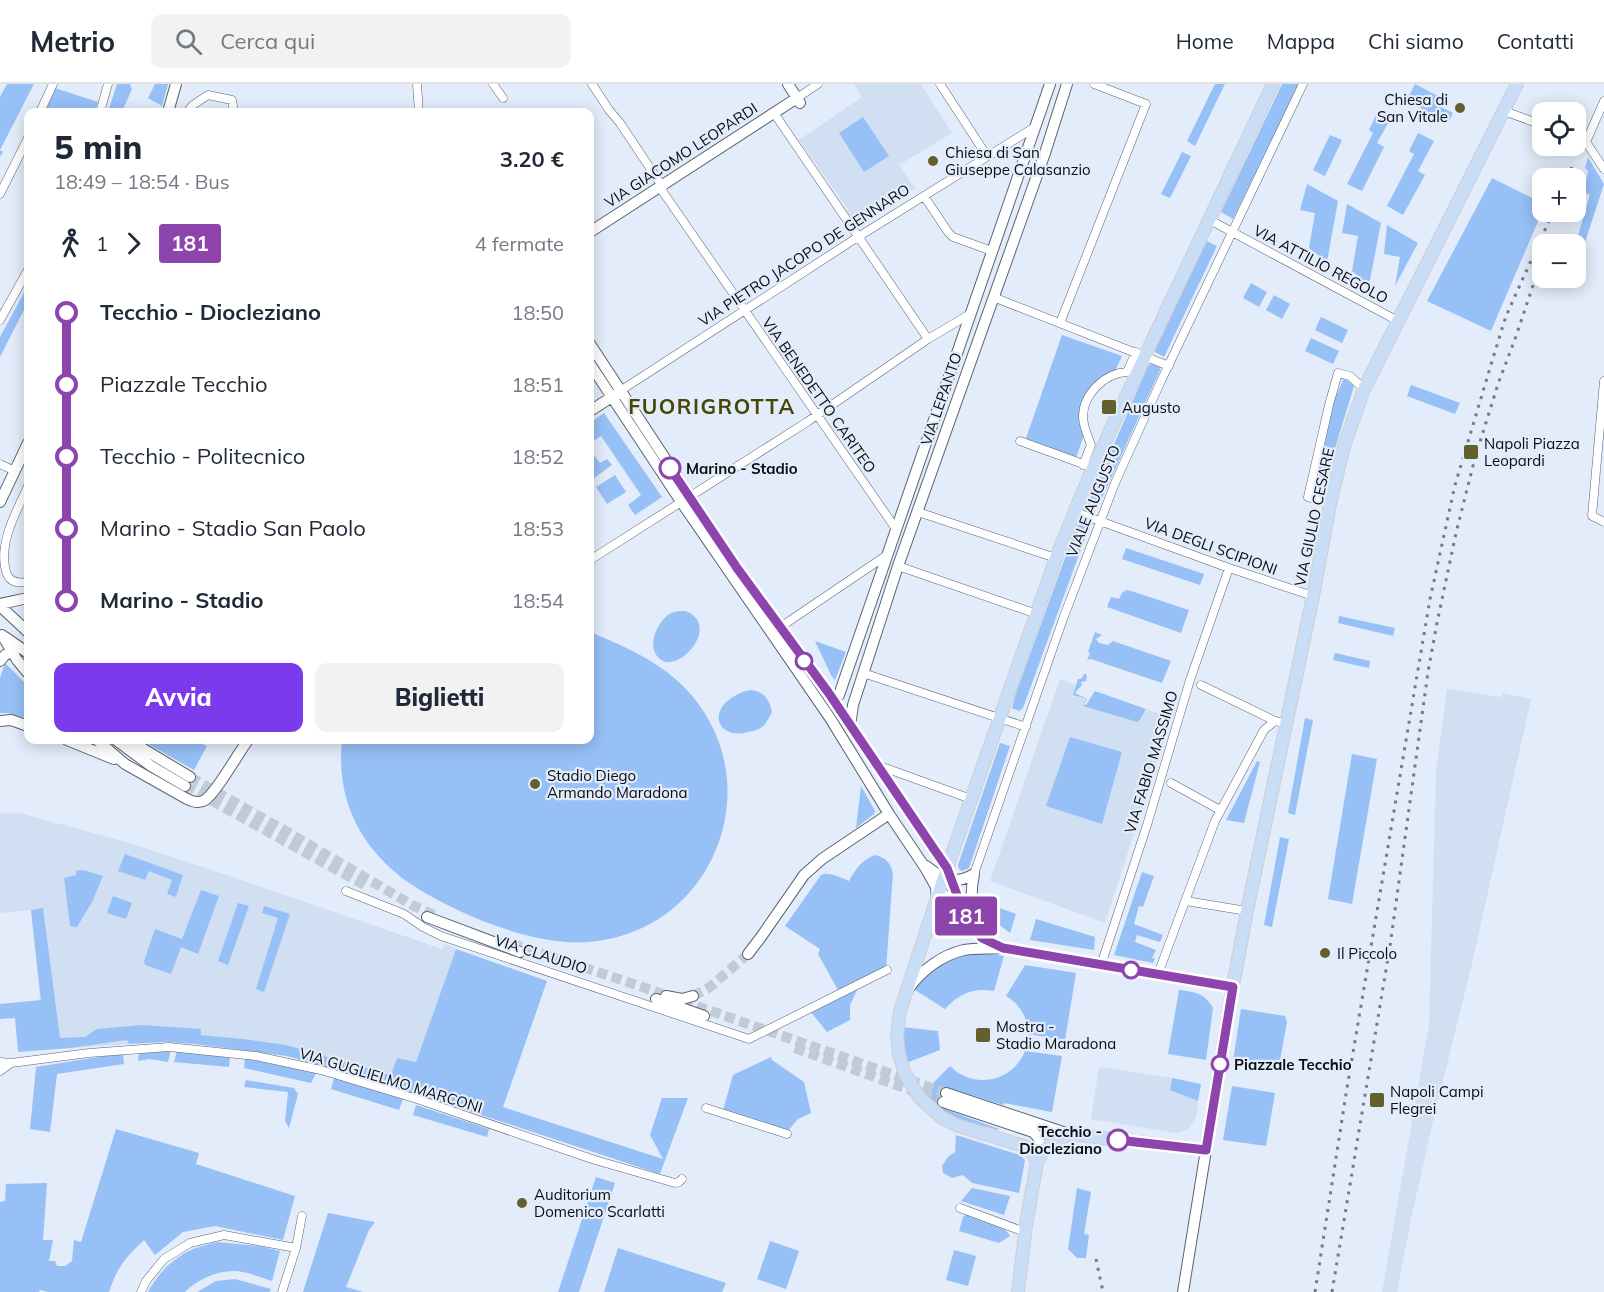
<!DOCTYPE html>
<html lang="it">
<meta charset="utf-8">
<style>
:root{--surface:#fff;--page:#f2f2f3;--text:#1f2937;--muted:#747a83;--line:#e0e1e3;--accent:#7c3aed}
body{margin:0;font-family:Mulish,sans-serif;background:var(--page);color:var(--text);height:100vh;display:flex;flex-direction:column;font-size:22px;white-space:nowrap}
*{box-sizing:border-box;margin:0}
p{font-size:20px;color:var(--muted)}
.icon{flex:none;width:33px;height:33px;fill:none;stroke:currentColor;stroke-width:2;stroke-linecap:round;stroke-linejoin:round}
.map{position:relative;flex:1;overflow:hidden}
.drawer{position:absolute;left:24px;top:24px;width:570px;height:636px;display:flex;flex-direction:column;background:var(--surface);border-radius:12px;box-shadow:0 3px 15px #0003}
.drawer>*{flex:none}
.badge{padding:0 12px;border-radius:4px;font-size:21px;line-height:39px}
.buttons{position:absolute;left:1532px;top:18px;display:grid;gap:12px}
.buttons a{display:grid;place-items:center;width:54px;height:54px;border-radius:12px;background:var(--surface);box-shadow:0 3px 15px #0003;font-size:30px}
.map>.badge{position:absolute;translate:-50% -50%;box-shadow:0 0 0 3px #fff}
.legs{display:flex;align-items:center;gap:9px;height:66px;padding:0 30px;font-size:20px}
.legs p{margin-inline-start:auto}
.head{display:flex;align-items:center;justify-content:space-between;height:102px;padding:0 30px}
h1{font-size:33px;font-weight:800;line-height:45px}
.primary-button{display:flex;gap:12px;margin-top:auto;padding:12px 30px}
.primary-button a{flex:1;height:69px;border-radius:12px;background:var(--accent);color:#fff;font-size:24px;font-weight:800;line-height:69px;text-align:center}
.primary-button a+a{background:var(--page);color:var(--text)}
ul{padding:0 30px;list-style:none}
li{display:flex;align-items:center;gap:21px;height:72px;font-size:22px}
li i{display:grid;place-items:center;width:9px;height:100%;margin:0 8px;background:currentColor}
li i::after{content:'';width:15px;height:15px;margin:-8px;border:4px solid;border-radius:50%;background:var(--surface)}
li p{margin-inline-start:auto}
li:first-child i{background:linear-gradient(#0000 50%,currentColor 0)}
li:last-child i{background:linear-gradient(currentColor 50%,#0000 0)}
header{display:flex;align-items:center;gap:36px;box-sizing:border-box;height:84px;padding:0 30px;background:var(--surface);border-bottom:2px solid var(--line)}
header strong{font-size:28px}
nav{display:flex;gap:33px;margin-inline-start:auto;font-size:21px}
.search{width:420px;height:54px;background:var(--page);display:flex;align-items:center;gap:15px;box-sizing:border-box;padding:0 21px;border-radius:12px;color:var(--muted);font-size:22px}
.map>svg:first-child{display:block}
.built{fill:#d0dff2}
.green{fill:#97c0f7}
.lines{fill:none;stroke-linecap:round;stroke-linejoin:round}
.secondary-tunnel{stroke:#c1cad7;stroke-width:10;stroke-dasharray:10 5;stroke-linecap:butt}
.street-casing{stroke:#5b646f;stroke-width:9}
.secondary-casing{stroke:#5b646f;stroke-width:12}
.primary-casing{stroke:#cececf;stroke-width:14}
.street{stroke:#fff;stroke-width:8}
.secondary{stroke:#fff;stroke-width:10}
.primary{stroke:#caddf7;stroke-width:12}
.rail{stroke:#757b84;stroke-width:3;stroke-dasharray:3 6;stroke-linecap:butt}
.line-1-casing{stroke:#fff;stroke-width:14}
.line-1{stroke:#8e44ad;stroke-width:9}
.poi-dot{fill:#63602c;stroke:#e2ecfa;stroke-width:2}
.stop-1-dot{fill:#fff;stroke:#8e44ad;stroke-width:3}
.labels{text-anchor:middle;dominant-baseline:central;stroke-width:4.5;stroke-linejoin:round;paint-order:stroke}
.poi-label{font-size:15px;fill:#090c10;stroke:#e2ecfa;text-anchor:start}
.street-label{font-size:15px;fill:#090c10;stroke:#e2ecfa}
.stop-label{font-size:15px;font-weight:bold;fill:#090c10;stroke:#e2ecfa;text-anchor:start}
.district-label{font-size:21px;font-weight:bold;letter-spacing:1.5px;fill:#494502;stroke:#e2ecfa}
</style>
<header>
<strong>Metrio</strong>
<div class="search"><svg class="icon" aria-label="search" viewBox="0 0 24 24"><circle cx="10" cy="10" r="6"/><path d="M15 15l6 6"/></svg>Cerca qui</div>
<nav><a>Home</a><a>Mappa</a><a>Chi siamo</a><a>Contatti</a></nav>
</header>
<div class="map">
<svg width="1604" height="1208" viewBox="0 0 1604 1208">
<rect width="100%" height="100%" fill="#e2ecfa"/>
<path class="built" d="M 854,0 L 921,0 L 952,49 L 899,81 L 915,104 L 864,138 L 863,136 L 857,140 L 846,127 L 848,125 L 799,56 L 862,13 Z
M 1060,595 L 1077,601 L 1075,612 L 1085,616 L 1083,622 L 1136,638 L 1140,637 L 1147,625 L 1166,632 L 1163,642 L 1168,644 L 1105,839 L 990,797 Z
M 1447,605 L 1501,613 L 1503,609 L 1531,615 L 1471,884 L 1433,1037 L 1411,1135 L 1397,1208 L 1382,1208 L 1429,941 L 1436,687 Z
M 19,729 L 126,758 L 215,787 L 442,865 L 445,860 L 456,865 L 416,978 L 392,991 L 286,961 L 243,955 L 196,950 L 162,951 L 129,960 L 45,966 L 31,826 L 0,829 L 0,730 Z
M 1099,983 L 1172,994 L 1170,1006 L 1198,1017 L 1196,1033 L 1189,1044 L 1182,1048 L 1175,1049 L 1091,1035 Z"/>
<path class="green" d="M 7,0 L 34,0 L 0,66 L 3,68 L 0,73 L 0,13 Z
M 117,0 L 130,0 L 132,5 L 122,28 L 108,28 Z
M 155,0 L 168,0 L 162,22 L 148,14 Z
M 1215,0 L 1225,0 L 1195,62 L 1187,57 Z
M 1282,0 L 1300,0 L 1233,135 L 1221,128 Z
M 1415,0 L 1438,12 L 1435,20 L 1453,29 L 1448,39 L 1407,16 Z
M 55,4 L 98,18 L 94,28 L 45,28 Z
M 1378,27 L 1391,34 L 1377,59 L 1384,63 L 1362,107 L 1347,100 L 1373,49 L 1369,46 Z
M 863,33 L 889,72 L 864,88 L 839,49 Z
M 1418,49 L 1434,57 L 1418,87 L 1425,91 L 1403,131 L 1387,122 L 1414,70 L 1409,67 Z
M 1330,51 L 1342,56 L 1325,92 L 1313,86 Z
M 1182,68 L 1191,72 L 1170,114 L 1161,110 Z
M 1588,73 L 1604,100 L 1575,189 L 1575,162 L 1590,111 L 1584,108 L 1588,87 L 1585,84 Z
M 1492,94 L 1536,116 L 1540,109 L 1542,110 L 1542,128 L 1491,247 L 1427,217 Z
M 1307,100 L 1338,117 L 1327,178 L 1309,164 L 1315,129 L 1300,126 Z
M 1347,120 L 1381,139 L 1369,201 L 1352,187 L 1358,152 L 1342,149 Z
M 1387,141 L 1418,159 L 1395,202 L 1400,173 L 1384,170 Z
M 1207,157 L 1217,162 L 1164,273 L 1153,267 Z
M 1251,199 L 1267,208 L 1259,223 L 1243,214 Z
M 28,201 L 28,218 L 0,273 L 0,253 Z
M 1274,211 L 1290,220 L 1282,235 L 1266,226 Z
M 1321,233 L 1348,246 L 1342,259 L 1315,246 Z
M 1062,251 L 1122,272 L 1116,285 L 1092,300 L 1086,312 L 1084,351 L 1076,374 L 1025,357 Z
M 1311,254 L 1339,267 L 1333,280 L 1305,267 Z
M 1152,279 L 1160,282 L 1160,286 L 1098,423 L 1088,420 L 1148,282 Z
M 1344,294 L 1354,302 L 1321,410 L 1315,408 L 1333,319 Z
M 1411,301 L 1460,319 L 1455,330 L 1407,312 Z
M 604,329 L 662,413 L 635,431 L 628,421 L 641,411 L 601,352 L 590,359 L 590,339 Z
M 593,370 L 600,379 L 607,375 L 612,381 L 590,397 L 590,372 Z
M 615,391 L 626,408 L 607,420 L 596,403 Z
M 1081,440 L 1086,442 L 1088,446 L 1023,624 L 1019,627 L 1012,624 L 1016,609 L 1071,457 L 1078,441 Z
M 1126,464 L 1204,490 L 1200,501 L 1122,475 Z
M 1126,506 L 1131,507 L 1189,526 L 1181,549 L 1107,523 L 1111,513 L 1119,515 L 1122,509 Z
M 685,527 C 727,542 667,604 654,566 C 650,554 661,534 671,529 C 676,527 680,527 685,527 Z
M 1339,532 L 1395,544 L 1393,552 L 1338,539 Z
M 590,548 C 622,561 658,577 683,602 C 774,693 717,849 588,858 C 534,862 462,832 417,804 C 364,771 335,719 342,656 L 590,656 Z
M 1095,548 L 1102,551 L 1096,555 L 1099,559 L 1108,561 L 1113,557 L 1171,577 L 1162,599 L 1091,575 L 1087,576 L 1090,569 L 1088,568 Z
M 815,557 L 846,568 L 835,596 L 831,591 Z
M 1335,569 L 1370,577 L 1369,584 L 1333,576 Z
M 5,579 L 28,602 L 28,635 L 8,629 L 0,629 L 0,594 Z
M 1085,589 L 1087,592 L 1086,597 L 1081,598 L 1082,601 L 1075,609 L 1087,615 L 1084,621 L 1086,621 L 1095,607 L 1146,625 L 1140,636 L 1137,638 L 1083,622 L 1086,615 L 1073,611 L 1078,595 L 1081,595 Z
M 751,606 C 765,608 769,615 772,628 C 769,633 767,639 762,643 C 758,646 753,647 748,648 C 722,656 707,632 730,615 C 737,610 743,607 751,606 Z
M 1305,634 L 1313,636 L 1295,731 L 1288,729 Z
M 1070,653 L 1122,668 L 1102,740 L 1046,722 Z
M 141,656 L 193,656 L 207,662 L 194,686 Z
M 1000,659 L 1010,662 L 969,784 L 962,787 L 959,785 L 958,781 Z
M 1352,670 L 1377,675 L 1352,820 L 1328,815 Z
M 1257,677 L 1260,678 L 1244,739 L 1226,736 Z
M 861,702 L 875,727 L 874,730 L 856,744 Z
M 1280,753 L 1289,755 L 1272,843 L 1264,841 Z
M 125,770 L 183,791 L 176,813 L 167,810 L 172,796 L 149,787 L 145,796 L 118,787 Z
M 875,771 C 886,774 890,778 893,789 L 886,885 L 839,908 L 818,870 L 820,865 L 785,842 L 821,791 C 829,787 841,794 849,797 C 856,784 862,776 875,771 Z
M 81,786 L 87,787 L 103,792 L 92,818 L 77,843 L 70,842 L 64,794 L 76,791 L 76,787 Z
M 1142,788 L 1154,792 L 1143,823 L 1139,822 L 1134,840 L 1163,851 L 1160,858 L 1137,851 L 1135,858 L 1156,866 L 1152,874 L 1155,875 L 1153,879 L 1114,871 Z
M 201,806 L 219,812 L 198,870 L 181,863 L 171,890 L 145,881 L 144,877 L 155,845 L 182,855 Z
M 113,812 L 132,819 L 126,835 L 107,829 Z
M 983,818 L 1016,830 L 1010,849 L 981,827 Z
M 238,819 L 249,822 L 228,881 L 218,877 Z
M 264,822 L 290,830 L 264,908 L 256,905 L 278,834 L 262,829 Z
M 43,824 L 60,954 L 85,953 L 97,945 L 142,941 L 201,945 L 201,951 L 243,955 L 286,961 L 391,991 L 397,974 L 416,978 L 456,865 L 547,897 L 503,1023 L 663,1075 L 650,1051 L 662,1014 L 688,1014 L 660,1090 L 457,1023 L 287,972 L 195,960 L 165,958 L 129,960 L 127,956 L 70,964 L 18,968 L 15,934 L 0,935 L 0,920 L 41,916 L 31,826 Z
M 1036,835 L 1095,853 L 1094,866 L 1030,856 Z
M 980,869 L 1004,872 L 994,907 C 974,903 958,910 945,925 L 915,906 C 930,883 953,872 980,869 Z
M 1025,881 L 1076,889 L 1065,956 L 1028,950 C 1028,934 1020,920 1006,912 Z
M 859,902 L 850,921 L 850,936 L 827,948 L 810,927 Z
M 1179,906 C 1194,908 1205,909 1213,924 L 1206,976 L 1168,970 Z
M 1241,925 L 1285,932 L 1287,938 L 1279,982 L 1274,985 L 1233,977 Z
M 902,943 L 938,947 L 940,966 L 906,979 L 904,971 Z
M 171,965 L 168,978 L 149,975 L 138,977 L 139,969 Z
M 177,967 L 230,973 L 229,983 L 174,978 Z
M 1025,967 L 1062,972 L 1052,1028 L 1004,1019 L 1003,1021 L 956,1006 L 951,1005 L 944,1023 L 947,1026 L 999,1045 L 998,1046 L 958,1035 L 944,1028 L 923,1009 L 950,982 C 973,1006 1013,998 1025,967 Z
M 123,969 L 124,980 L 57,990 L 50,1048 L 30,1045 L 36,983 Z
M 771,973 L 772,976 L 804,998 L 811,1029 L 798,1035 L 788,1047 L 723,1026 L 733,991 Z
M 245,974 L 316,989 L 311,999 L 244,984 Z
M 334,994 L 403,1015 L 399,1026 L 331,1005 Z
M 1172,994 L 1201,1000 L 1198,1017 L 1170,1006 Z
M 246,996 L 294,1004 L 298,1010 L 289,1044 L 285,1037 L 288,1008 L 244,1003 Z
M 1232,1002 L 1275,1009 L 1266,1062 L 1223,1056 Z
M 416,1021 L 489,1045 L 487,1053 L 413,1031 Z
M 116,1045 L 199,1069 L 196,1080 L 295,1112 L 283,1156 L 215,1142 L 183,1148 L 155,1171 L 144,1156 C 126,1173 117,1183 109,1208 L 48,1208 L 40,1206 L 39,1208 L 0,1208 L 0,1118 L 5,1117 L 6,1100 L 47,1099 L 43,1156 L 53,1156 L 49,1177 L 55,1177 L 57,1182 L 65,1182 L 72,1177 L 74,1156 L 81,1158 Z
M 956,1051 L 1020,1071 L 1025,1076 L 1019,1109 L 972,1099 L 963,1091 L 952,1094 L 943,1089 L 942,1082 L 948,1073 L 955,1068 Z
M 596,1093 L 615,1099 L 579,1208 L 558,1208 Z
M 972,1104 L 1010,1112 L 1004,1131 L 961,1117 Z
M 1077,1104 L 1091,1108 L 1084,1150 L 1089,1151 L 1086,1174 L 1077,1174 L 1068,1165 Z
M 328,1129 L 375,1138 L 369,1146 L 346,1203 L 363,1208 L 303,1208 Z
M 968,1129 L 1002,1141 L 1010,1152 L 999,1159 L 959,1147 L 963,1133 Z
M 770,1157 L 799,1167 L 786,1205 L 757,1195 Z
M 217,1158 L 260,1162 L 280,1167 L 272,1197 C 262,1194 253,1190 243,1188 C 223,1184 199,1194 185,1208 L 148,1208 C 158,1189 173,1174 193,1165 C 201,1162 209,1160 217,1158 Z
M 618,1164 L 726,1199 L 722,1208 L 604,1208 Z
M 954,1166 L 976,1172 L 968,1202 L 946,1196 Z
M 235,1195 L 271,1205 L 270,1208 L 197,1208 L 216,1197 Z"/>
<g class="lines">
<path class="secondary-tunnel" d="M 190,693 L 296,753 L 412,821 L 438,833
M 185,702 L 368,803
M 512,860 L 622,896 L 946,1009
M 693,912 L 710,903 L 748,870
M 795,964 L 943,1018"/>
<g class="street-casing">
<path id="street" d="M 417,0 L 419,28
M 493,0 L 503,14
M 592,0 L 609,26 L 620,39 L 662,102 L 663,108 L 896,445
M 940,0 L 987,72
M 797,14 L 818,0
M 1504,27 L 1542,41
M 40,28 L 53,0
M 100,28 L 108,0
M 187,28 L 193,21 L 208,11 L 232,16 L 234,28
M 774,29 L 928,255
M 1575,54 L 1586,58
M 1586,58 L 1604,17
M 1586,58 L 1604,85
M 0,110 L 28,54
M 924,112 L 948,148 L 953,153 L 992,167
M 1208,135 L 1398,237
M 993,213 L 1169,282
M 0,236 L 28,186
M 1060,239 L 1146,20 L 1094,0
M 1604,297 L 1592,432 L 1604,438
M 620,307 L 858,153 L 1035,43
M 1020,357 L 1086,381
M 0,380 L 15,387
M 1083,381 L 1091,361 C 1088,352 1083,342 1083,333 C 1083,310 1105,289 1127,288 L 1136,268
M 28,402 C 17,427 0,455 5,483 C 7,497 15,500 28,498
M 1330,420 L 1308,413 L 1329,321 L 1338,289 L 1350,292 L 1364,305
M 918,428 L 1056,474
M 1075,428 L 1229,484 L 1313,512
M 590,476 L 807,338 L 928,255 L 970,230
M 898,482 L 1037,530
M 779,544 L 887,471
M 863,589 L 1026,643
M 1201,601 L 1275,637
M 877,681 L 971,715
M 1171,699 L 1220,726
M 974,790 L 1063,535 L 1115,399 L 1161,297 L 1303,0
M 346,807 L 404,830 L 423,843 L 441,852 L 749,955 L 887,886
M 1186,817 L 1247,827
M 1101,881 L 1147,741 L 1190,596 L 1229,484
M 1158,890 L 1215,737 L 1264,646 L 1275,637 L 1286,639
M 0,978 L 11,979 L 89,969 L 169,963 L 256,972 L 321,986 L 417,1015 L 595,1076 L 675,1099 L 679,1098 L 682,1095
M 0,987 L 11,979
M 706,1024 L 787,1050
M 960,1124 L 1025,1148
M 141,1208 L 146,1197 L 164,1175 L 190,1159 L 224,1151 L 296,1164
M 282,1208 L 296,1164 L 302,1132"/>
</g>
<g class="secondary-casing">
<path id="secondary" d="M 788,0 L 800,19
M 168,28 L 176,0
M 590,148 L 797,14
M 590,260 L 737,484 L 828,608 L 947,784 L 959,818 L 972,843 L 982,853 L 1003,864
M 590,280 L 682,419 L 830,634 L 889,730 L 926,785 L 936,803 L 937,815 C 946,809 952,813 959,818
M 590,327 L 618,309
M 0,418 L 28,359
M 0,520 L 28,514
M 0,522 L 28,548
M 2,551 L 17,576 L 28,589
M 5,553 L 28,569
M 0,577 L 5,571 L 15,566
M 828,609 L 832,613 L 839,611 L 1050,0
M 0,637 L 11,636 L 28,642
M 850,642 L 853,621 L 898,482 L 1045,69 L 1067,0
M 67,656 L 114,675
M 97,656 L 125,680 L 187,715 C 193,718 199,720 205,716 C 216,709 239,668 248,656
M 116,656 L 151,682 L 185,702
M 131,656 L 145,666 L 190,693
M 926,782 C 943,795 954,802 974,790
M 974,790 C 970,810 970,829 981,845
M 427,833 L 520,868
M 748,870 L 761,853 L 804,791 L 822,775 L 889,730
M 909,904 C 922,886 942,871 964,866 C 976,864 990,865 1003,864 L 1233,903
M 666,912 L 682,915 L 693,912
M 656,915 L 704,932
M 946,1009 L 1069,1050
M 943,1018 L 1033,1048 C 1043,1056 1039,1064 1037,1076
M 1183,1208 L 1206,1066"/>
</g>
<g class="primary-casing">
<path id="primary" d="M 1037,1078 L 1031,1066 L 1027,1063 L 956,1041 L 941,1033 L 920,1014 L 905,990 L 899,970 L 897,952 L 900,927 L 947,784 L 1056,474 L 1080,415 L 1093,384 L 1145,272 L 1273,0
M 1018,1208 L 1026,1141 L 1037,1078 L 1044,1066 L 1050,1060 L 1069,1050 L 1206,1066 L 1231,912 L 1247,827 L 1313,512 L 1330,420 L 1344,362 L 1364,305 L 1517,0"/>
</g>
<use href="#street" class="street"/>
<use href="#secondary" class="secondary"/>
<use href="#primary" class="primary"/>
<path class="rail" d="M 1567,94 L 1574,78
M 1096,1175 L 1103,1208
M 1315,1208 L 1346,1010 L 1430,515 L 1455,401 L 1493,274 L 1506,232 L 1553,128
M 1332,1208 L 1390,862 L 1428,588 L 1437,539 L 1456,449 L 1475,374 L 1498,300 L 1515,255 L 1542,175"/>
</g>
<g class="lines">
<g class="line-1-casing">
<path id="line-1" d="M 670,384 L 737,484 L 828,608 L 936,768 L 947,784 L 963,827 L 972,843 L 982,854 L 1003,864 L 1233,903 L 1206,1066 L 1118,1056"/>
</g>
<use href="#line-1" class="line-1"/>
</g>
<g class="poi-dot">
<circle cx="1460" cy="24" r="6"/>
<circle cx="933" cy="77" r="6"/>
<rect x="1101" y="315" width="16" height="16" rx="3"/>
<rect x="1463" y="360" width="16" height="16" rx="3"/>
<circle cx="535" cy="700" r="6"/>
<circle cx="1325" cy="869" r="6"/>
<rect x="975" y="943" width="16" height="16" rx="3"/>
<rect x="1369" y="1008" width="16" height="16" rx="3"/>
<circle cx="522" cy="1119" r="6"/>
</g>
<g class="stop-1-dot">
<circle cx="670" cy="384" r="10"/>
<circle cx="804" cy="577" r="8"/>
<circle cx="1131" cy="886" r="8"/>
<circle cx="1220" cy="980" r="8"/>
<circle cx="1118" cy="1056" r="10"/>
</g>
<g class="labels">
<g class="poi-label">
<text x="1448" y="15" text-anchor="end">Chiesa di<tspan x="1448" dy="17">San Vitale</tspan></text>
<text x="945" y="68">Chiesa di San<tspan x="945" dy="17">Giuseppe Calasanzio</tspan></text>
<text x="1122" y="323">Augusto</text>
<text x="1484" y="359">Napoli Piazza<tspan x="1484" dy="17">Leopardi</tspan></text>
<text x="547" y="691">Stadio Diego<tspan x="547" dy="17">Armando Maradona</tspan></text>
<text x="1337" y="869">Il Piccolo</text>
<text x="996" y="942">Mostra -<tspan x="996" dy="17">Stadio Maradona</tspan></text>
<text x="1390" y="1007">Napoli Campi<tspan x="1390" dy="17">Flegrei</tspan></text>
<text x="534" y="1110">Auditorium<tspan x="534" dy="17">Domenico Scarlatti</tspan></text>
</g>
<g class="street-label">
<text transform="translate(681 71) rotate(-33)">VIA GIACOMO LEOPARDI</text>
<text transform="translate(804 171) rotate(-33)">VIA PIETRO JACOPO DE GENNARO</text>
<text transform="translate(1321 180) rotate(28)">VIA ATTILIO REGOLO</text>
<text transform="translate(819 311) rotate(55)">VIA BENEDETTO CARITEO</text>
<text transform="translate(941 315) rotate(-71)">VIA LEPANTO</text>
<text transform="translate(1093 417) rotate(-68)">VIALE AUGUSTO</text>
<text transform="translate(1314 433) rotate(-78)">VIA GIULIO CESARE</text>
<text transform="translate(1211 462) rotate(20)">VIA DEGLI SCIPIONI</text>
<text transform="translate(1151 678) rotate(-73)">VIA FABIO MASSIMO</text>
<text transform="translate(541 870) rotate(18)">VIA CLAUDIO</text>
<text transform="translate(391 996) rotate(17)">VIA GUGLIELMO MARCONI</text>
</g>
<g class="stop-label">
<text x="686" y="384">Marino - Stadio</text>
<text x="1234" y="980">Piazzale Tecchio</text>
<text x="1102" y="1047" text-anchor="end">Tecchio -<tspan x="1102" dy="17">Diocleziano</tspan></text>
</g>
<g class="district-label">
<text x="712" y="322">FUORIGROTTA</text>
</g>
</g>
</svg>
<div class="buttons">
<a><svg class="icon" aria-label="locate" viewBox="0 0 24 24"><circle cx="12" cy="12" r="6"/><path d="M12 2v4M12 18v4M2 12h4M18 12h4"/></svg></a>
<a>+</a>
<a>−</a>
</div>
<b class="badge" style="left:966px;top:832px;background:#8e44ad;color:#fff">181</b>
<section class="drawer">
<div class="head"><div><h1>5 min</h1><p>18:49 – 18:54 · Bus</p></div><b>3.20 €</b></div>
<div class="legs"><svg class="icon" aria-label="walk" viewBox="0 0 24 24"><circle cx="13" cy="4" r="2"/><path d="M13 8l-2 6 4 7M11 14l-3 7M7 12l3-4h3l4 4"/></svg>1<svg class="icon" aria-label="forward" viewBox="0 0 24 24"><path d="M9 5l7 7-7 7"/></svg><b class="badge" style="background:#8e44ad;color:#fff">181</b><p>4 fermate</p></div>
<ul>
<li><i style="color:#8e44ad"></i><b>Tecchio - Diocleziano</b><p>18:50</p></li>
<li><i style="color:#8e44ad"></i><span>Piazzale Tecchio</span><p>18:51</p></li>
<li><i style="color:#8e44ad"></i><span>Tecchio - Politecnico</span><p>18:52</p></li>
<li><i style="color:#8e44ad"></i><span>Marino - Stadio San Paolo</span><p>18:53</p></li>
<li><i style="color:#8e44ad"></i><b>Marino - Stadio</b><p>18:54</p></li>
</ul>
<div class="primary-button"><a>Avvia</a><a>Biglietti</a></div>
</section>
</div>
